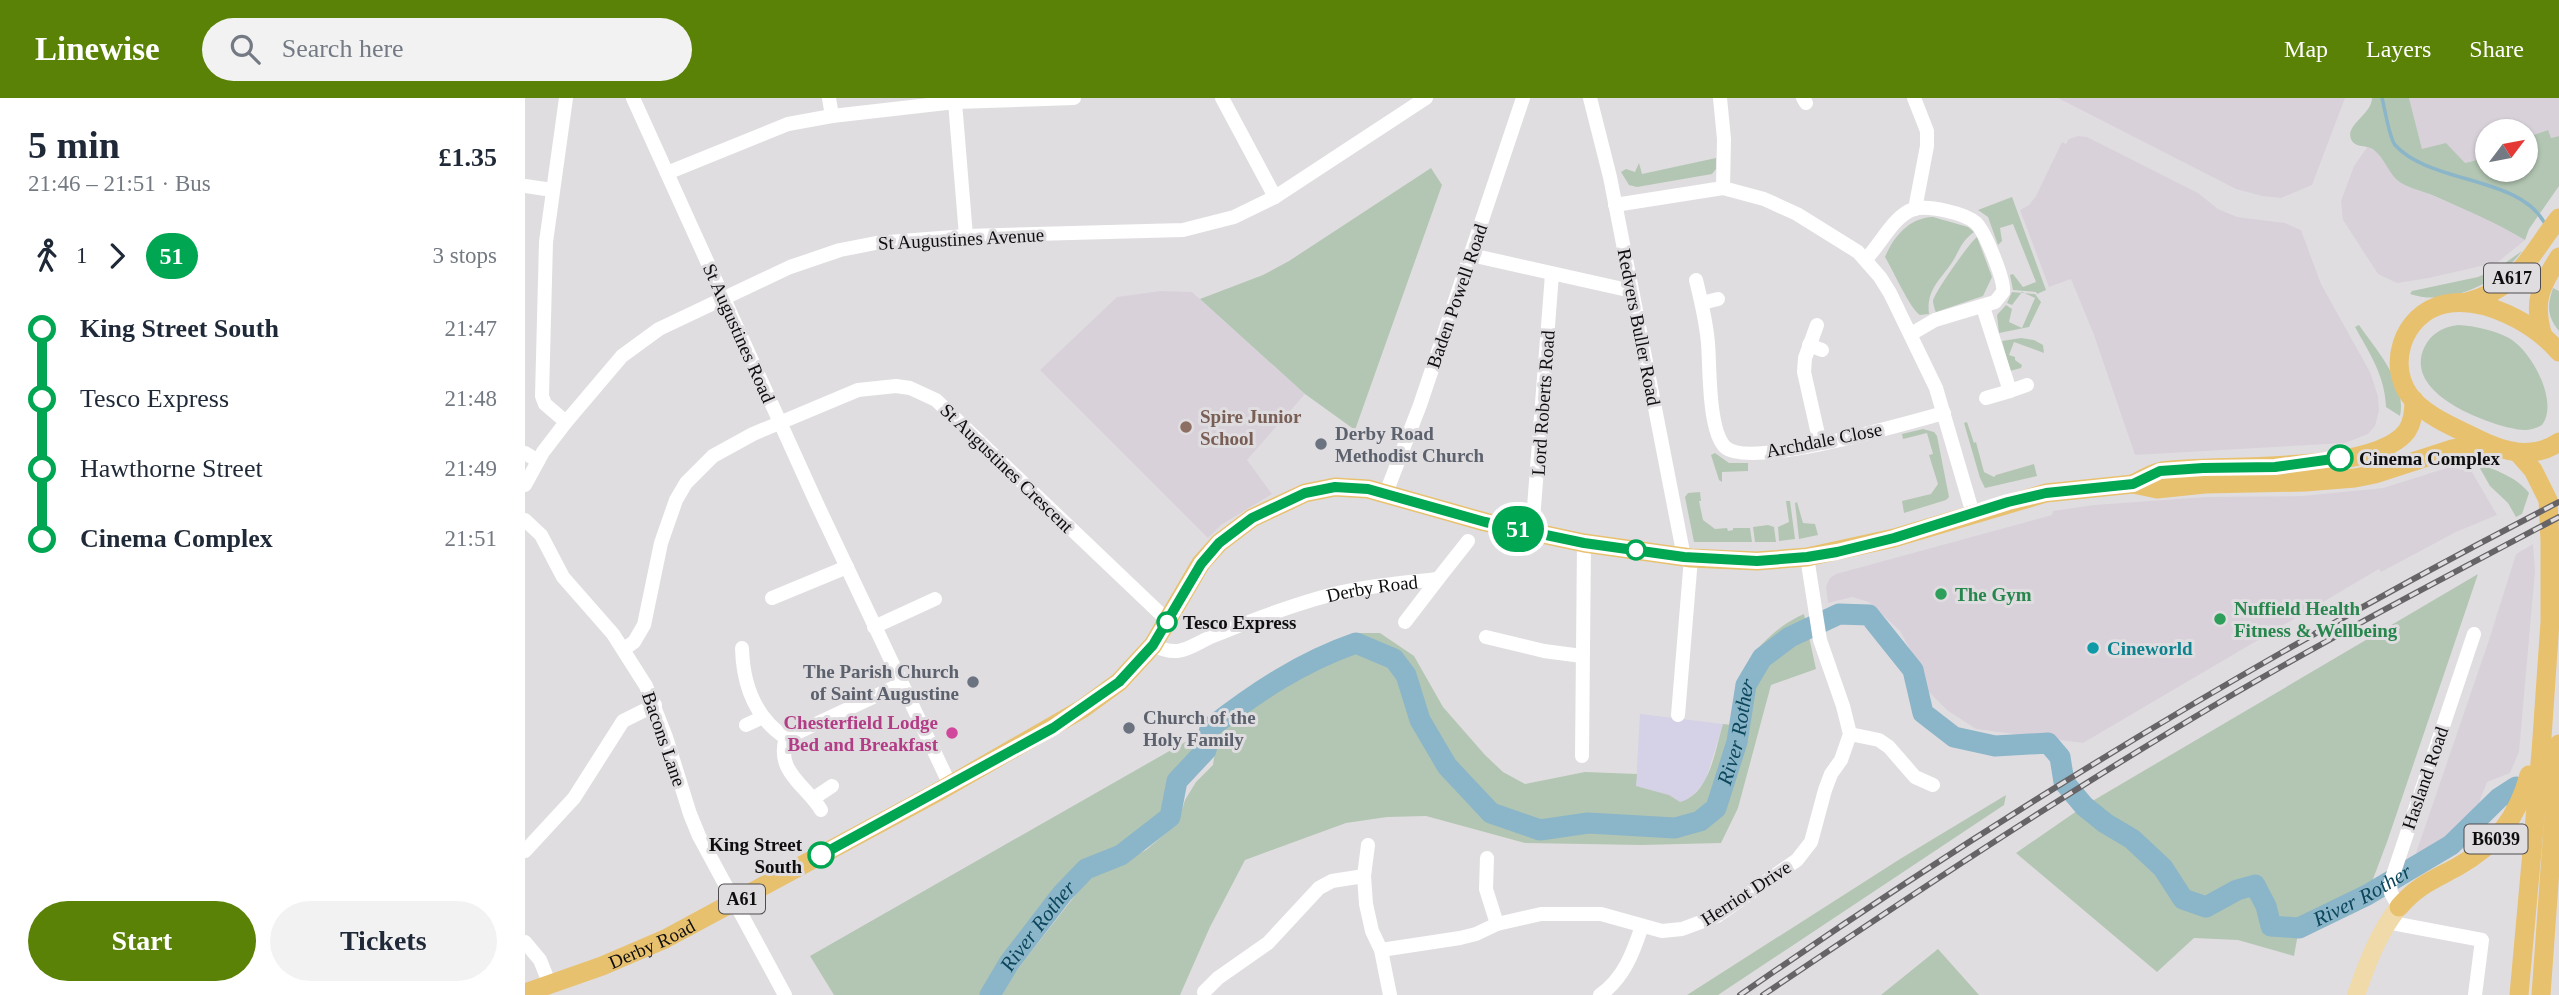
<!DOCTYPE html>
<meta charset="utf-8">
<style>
:root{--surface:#fff;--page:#f2f2f3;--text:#1f2937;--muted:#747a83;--accent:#598206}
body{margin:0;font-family:"Times New Roman",serif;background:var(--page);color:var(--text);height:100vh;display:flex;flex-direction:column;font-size:26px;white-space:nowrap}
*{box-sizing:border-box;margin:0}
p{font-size:23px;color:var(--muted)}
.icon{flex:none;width:38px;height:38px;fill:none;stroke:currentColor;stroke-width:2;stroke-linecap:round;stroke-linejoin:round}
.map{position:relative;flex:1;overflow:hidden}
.side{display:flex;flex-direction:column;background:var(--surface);width:525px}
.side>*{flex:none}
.badge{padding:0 14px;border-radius:23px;font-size:24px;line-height:46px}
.needle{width:46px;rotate:58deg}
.controls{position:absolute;left:1950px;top:21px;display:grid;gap:14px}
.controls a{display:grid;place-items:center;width:63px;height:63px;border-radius:50%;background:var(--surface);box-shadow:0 2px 5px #0004;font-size:35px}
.map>.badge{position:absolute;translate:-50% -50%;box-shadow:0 0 0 4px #fff}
.legs{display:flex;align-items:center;gap:10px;height:77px;padding:0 28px;font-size:23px}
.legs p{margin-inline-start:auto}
.summary{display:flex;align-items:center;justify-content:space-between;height:119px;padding:0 28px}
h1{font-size:38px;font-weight:600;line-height:52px}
.primary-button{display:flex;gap:14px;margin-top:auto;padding:14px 28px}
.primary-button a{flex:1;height:80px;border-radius:42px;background:var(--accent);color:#fff;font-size:28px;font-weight:600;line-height:80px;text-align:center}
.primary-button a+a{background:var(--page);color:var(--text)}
ul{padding:0 28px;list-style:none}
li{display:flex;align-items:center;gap:24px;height:70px;font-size:26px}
li i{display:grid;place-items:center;width:10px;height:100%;margin:0 9px;background:currentColor}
li i::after{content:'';width:18px;height:18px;margin:-9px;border:5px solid;border-radius:50%;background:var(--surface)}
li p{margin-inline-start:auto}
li:first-child i{background:linear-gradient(#0000 50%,currentColor 0)}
li:last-child i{background:linear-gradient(currentColor 50%,#0000 0)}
header{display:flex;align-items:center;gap:42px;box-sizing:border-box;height:98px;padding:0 35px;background:var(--accent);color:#fff}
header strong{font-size:33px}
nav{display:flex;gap:38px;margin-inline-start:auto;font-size:24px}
.search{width:490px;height:63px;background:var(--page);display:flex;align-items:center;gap:18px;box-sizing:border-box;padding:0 24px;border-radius:38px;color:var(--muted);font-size:26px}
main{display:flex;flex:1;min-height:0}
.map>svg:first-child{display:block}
.built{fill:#d8d1da}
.industrial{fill:#d5d1e7}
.green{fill:#b3c6b3}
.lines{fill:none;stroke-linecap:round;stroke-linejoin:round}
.stream{stroke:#8bb5c8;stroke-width:3.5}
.river{stroke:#8bb5c8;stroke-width:21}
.minor{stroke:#fff;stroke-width:14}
.major{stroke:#f1daa9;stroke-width:18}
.highway{stroke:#e8c16f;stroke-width:19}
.rail-casing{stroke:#666466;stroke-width:6}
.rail{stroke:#e0dde0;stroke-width:3.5;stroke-dasharray:10;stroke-linecap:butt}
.line-1-casing{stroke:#fff;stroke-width:16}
.line-1{stroke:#00a651;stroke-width:10}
.education-dot{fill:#8d6e63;stroke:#e0dde0;stroke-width:2.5}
.worship-dot{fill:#6b7280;stroke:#e0dde0;stroke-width:2.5}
.stop-1-dot{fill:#fff;stroke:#00a651;stroke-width:3.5}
.leisure-dot{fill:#2e9e5b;stroke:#e0dde0;stroke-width:2.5}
.culture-dot{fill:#0f9aa8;stroke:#e0dde0;stroke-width:2.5}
.hotel-dot{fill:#d1479c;stroke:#e0dde0;stroke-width:2.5}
.labels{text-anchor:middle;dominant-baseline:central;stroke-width:6;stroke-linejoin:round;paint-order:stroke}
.shield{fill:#e0dde0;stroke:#4e4c4e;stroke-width:2}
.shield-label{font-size:18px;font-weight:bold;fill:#0f0e0f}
.street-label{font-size:19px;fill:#0f0e0f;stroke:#e0dde0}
.education-label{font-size:19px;font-weight:bold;fill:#785e54;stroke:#e0dde0;text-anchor:start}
.worship-label{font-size:19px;font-weight:bold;fill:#5b616d;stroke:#e0dde0;text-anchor:start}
.stop-label{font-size:19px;font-weight:bold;fill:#0f0e0f;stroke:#e0dde0;text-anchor:start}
.leisure-label{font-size:19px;font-weight:bold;fill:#27864d;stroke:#e0dde0;text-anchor:start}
.culture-label{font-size:19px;font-weight:bold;fill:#0d838f;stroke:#e0dde0;text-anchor:start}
.hotel-label{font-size:19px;font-weight:bold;fill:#b23c85;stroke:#e0dde0;text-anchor:end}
.water-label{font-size:21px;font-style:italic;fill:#0c465b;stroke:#e0dde0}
</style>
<header>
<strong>Linewise</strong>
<div class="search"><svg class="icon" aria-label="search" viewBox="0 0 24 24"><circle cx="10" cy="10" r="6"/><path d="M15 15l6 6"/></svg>Search here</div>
<nav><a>Map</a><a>Layers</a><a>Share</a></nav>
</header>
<main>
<section class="side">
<div class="summary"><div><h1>5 min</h1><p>21:46 – 21:51 · Bus</p></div><b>£1.35</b></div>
<div class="legs"><svg class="icon" aria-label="walk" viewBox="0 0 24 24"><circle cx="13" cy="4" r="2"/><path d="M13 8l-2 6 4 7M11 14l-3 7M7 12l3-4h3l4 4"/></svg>1<svg class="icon" aria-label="forward" viewBox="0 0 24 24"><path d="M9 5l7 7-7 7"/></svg><b class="badge" style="background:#00a651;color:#fff">51</b><p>3 stops</p></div>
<ul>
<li><i style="color:#00a651"></i><b>King Street South</b><p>21:47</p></li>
<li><i style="color:#00a651"></i><span>Tesco Express</span><p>21:48</p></li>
<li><i style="color:#00a651"></i><span>Hawthorne Street</span><p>21:49</p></li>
<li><i style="color:#00a651"></i><b>Cinema Complex</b><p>21:51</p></li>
</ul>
<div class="primary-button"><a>Start</a><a>Tickets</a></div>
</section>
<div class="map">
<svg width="2034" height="897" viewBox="0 0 2034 897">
<rect width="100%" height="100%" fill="#e0dde0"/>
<path class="built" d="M 1533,0 L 1820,0 L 1787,87 L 1756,100 L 1737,98 L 1711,91 Z
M 1884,0 L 2034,0 L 2034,38 L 2026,40 L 2022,32 L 2000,40 L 2000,33 L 1962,33 L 1962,67 L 1959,60 L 1940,65 L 1897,51 Z
M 1553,38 L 1562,39 L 1673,95 L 1693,111 L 1712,119 L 1760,125 L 1776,132 L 1796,186 L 1845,274 L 1853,298 L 1854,313 L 1850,328 L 1843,336 L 1820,345 L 1610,357 L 1569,237 L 1546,181 L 1524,189 L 1495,112 L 1504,107 L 1511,98 L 1537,44 L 1541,46 L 1544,41 Z
M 1843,48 L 1852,54 L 1873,83 L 1972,125 L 2000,142 L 1973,164 L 1904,180 L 1872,185 L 1853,176 L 1818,122 L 1816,103 L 1829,68 Z
M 635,193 L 667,194 L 780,296 L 722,362 L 747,396 L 696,427 L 683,440 L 515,272 L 592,199 Z
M 1925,369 L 1947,374 L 1972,417 L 1931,434 L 1856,474 L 1854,471 L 1558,645 L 1451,631 L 1422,612 L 1402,592 L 1400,579 L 1375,533 L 1344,504 L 1327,499 L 1303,505 L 1301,488 L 1305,480 L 1311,476 L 1527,417 L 1528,413 L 1569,407 L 1681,399 L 1777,398 L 1858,390 Z
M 2008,446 L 2010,473 L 1994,654 L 1985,675 L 1962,684 L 1949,718 L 1919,744 L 1891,755 L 1964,542 L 1991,456 Z"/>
<path class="industrial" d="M 1115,616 L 1198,626 L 1180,684 L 1163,702 L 1155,705 L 1144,697 L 1111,688 Z"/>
<path class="green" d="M 1847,0 L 1884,0 L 1897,51 L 1921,45 L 1940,65 L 1960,60 L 1966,80 L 1992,72 L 2000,72 L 2000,40 L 2023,32 L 2026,40 L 2034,38 L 2034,88 L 2004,131 L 2000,142 C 1970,124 1939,111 1907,97 C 1897,93 1880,89 1872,82 C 1863,73 1859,60 1849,52 C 1842,46 1830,51 1826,41 C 1820,27 1847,16 1847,0 Z
M 1191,60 L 1191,71 L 1187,76 L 1112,89 L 1104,87 L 1096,74 L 1101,71 L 1110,74 L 1114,65 L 1117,76 Z
M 906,70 L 917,87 L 830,332 L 780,296 L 675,201 L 738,177 L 764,163 Z
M 1487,99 L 1521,192 L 1512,196 L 1511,194 L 1488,192 L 1485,177 L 1488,176 L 1498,189 L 1511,184 L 1488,126 L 1475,130 L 1477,143 L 1473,147 L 1463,119 L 1453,112 Z
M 1408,119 L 1443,129 L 1449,134 C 1436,143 1434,154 1426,166 C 1414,183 1401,193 1404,216 L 1395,217 C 1385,211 1368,172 1360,159 C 1369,138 1384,120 1408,119 Z
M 1452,139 L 1467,179 L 1458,198 L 1411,214 C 1410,213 1408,205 1408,203 C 1409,195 1445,144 1452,139 Z
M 1997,153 C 1974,185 1923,209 1885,196 L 1887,193 L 1953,179 L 1973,170 Z
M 2028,190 L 2034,193 L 2034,233 C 2022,218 2022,208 2028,190 Z
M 1487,194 L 1510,196 L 1516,204 L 1504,229 L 1474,235 L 1472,217 L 1481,207 L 1487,211 L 1484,224 L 1497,230 L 1510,200 L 1497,194 L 1487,207 L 1482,205 Z
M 1834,227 C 1851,252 1882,285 1875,318 L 1861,309 C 1860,278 1845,256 1830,229 Z
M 1933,227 C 1950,228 1969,232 1984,240 C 2008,254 2034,305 2017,327 C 2007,333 1997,333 1986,330 C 1955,323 1879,294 1899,250 C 1906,235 1918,229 1933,227 Z
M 1496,240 L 1509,242 L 1518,247 L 1519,255 L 1489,244 L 1484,257 L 1490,259 L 1490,262 L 1497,267 L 1496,270 L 1485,273 L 1477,243 Z
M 1442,324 L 1449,345 L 1451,344 L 1459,374 L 1469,379 L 1471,377 L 1509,366 L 1512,378 L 1460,390 L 1455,380 L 1439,325 Z
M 1398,331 L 1409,334 L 1412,338 L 1424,399 L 1421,402 L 1379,415 L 1377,403 L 1406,396 L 1413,386 L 1404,357 L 1408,356 L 1402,335 L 1378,341 L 1377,336 Z
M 1190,355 L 1204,365 L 1223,365 L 1223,373 L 1197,374 L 1197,384 L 1194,382 L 1186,357 Z
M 1952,365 C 1970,372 1992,379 2004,395 L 1997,416 L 1991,419 L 1983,405 L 1965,388 Z
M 1175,394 L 1176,403 L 1174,403 L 1178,422 L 1190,431 L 1202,430 L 1203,433 L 1208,432 L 1208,430 L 1225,430 L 1227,444 L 1169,444 L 1160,399 L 1163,395 Z
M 1261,403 L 1265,403 L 1270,441 L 1254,443 L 1253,429 L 1264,424 Z
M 1272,404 L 1278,425 L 1290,426 L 1293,437 L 1274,441 L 1270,405 Z
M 1243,427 L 1249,429 L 1251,444 L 1230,444 L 1228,429 Z
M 1953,476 L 1862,744 L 1842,797 L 1774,830 L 1769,858 L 1713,842 L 1669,840 L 1632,874 L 1491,755 L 1559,708 Z
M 1279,516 L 1291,571 L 1246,587 L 1213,710 L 1196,745 L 1117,747 L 1000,745 L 901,718 L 862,719 L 821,725 L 720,762 L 685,829 L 655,897 L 477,897 L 491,873 L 563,781 L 621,752 L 653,725 L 660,702 L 671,684 L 688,667 L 692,640 L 691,634 C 735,601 779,571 831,552 L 832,535 L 855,535 L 889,558 L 918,609 L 960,657 L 978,674 L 1000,686 L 1060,674 L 1112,676 L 1111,688 L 1144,697 L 1155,704 C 1185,696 1190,652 1198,626 L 1208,627 C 1210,612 1211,596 1215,582 C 1224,553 1253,527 1279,516 Z
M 676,635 L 675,650 L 646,680 L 640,713 L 593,750 L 551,770 L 482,856 L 457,897 L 309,897 L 285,858 Z
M 1481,697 L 1479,707 L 1193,897 L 1162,897 L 1375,761 Z
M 1413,851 L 1454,897 L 1356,897 Z"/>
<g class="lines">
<path class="stream" d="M 1857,0 C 1860,11 1864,39 1870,47 C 1905,86 1996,78 2020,126"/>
<path class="river" id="s1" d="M 465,897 L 484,865 L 537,796 L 561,771 L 596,757 L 645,719 L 652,683 L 681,652 L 685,630 C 730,595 776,564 831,545 L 869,561 L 881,577 L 895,622 L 922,668 L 966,715 L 1015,732 L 1063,725 L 1150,730 L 1175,723 L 1191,710 L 1212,644 L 1221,587 L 1237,560 L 1265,539 L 1314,516 L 1344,517 L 1388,572 L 1398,615 L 1429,639 L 1470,648 L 1523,645 L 1535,659 L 1539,684 L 1559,708 L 1580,725 L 1607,741 L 1638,770 L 1658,801 L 1681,809 L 1712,792 L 1730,787 L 1741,808 L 1746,828 L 1774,830 L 1842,797 L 1926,747 L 1974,700 L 1991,689"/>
<g class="minor">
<path d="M 108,0 L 292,406 L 425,687"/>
<path d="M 304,0 L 307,18"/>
<path d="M 697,0 L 750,99"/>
<path d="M 1065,0 L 1085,79 L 1159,459"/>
<path d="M 1195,0 L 1199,41 L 1198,90"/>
<path d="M 1278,0 L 1281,5"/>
<path d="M 1389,0 L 1402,33 L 1402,48 L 1390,111"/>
<path d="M 430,4 L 441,138"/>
<path d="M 142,75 L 263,26 L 307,18 L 430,4 L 549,0"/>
<path d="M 0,88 L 27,92"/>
<path d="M 1090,107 L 1198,90 L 1239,101 L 1272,116 L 1333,154 L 1355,179 L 1365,195 L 1411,290 L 1448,416"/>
<path d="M 946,157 L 1107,193"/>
<path d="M 1341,161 C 1356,146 1368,118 1389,111 C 1403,107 1440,115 1451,125 C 1460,134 1480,182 1478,194 L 1470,204 L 1410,222 L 1386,236"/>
<path d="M 1171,182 C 1176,202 1181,223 1183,245 C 1185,268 1183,332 1200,349 C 1224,372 1385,324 1419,315"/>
<path d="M 1177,205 L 1193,201"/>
<path d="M 1458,209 L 1485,293 L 1502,287"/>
<path d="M 1292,227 L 1280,260 L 1279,274 L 1295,345"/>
<path d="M 1284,247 L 1297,252"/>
<path d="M 1461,300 L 1485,293"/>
<path d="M 41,324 L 20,306 L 17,298 L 21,144 L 41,0"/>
<path d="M 0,355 L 13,363"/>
<path d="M 0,387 L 18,354 L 41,324 L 97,258 L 134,231 L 265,169 L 315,152 L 351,145 L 441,138 L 658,132 L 709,119 L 750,99 L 901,0"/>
<path d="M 861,395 L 895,307 L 998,0"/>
<path d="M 0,422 L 16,437 L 38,479 L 88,536 L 121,588 L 141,639 L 165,716 L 174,738 L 260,897"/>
<path d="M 1007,435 L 1027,176"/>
<path d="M 247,500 L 322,469"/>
<path d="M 880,524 L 913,481"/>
<path d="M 349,529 L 410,501"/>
<path d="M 961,539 L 1019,553 L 1057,558"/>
<path id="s2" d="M 628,547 C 657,562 666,546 693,536 C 730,521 767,507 805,497 C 840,488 877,485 913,481 L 943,443"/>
<path d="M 217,550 C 218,586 229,619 261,640"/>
<path d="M 99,551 L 109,544 L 119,527 L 136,445 L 151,402 L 161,385 L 188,358 L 228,336 L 333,292 L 371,288 L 385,290 L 411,302 L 643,523"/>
<path d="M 1153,617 L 1166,460"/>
<path d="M 221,627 L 236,620"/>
<path d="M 1325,636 L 1354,642 L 1364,649 L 1390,679 L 1408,687"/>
<path d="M 261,640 L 376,586"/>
<path d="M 261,640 C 250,674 282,688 296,712"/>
<path d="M 1057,658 L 1059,445"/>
<path d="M 289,700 L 307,688"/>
<path d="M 843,747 L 839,778 L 841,806 L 847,833 L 856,852 L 865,897"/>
<path d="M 0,753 L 49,700 L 98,623 L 130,607"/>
<path d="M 962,760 L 961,791 L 972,826"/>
<path d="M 1874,809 L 1866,795 L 1865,786 L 1949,536"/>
<path d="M 1862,824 L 1957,842 L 1950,897"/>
<path d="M 0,844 L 15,862 L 25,887"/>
<path d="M 856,852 L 935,840 L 951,836 L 972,826 L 1016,816 L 1076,816 L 1137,833 L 1157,831 L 1192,818 L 1272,762 L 1286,744 L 1300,692 L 1306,676 L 1316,662 L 1325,636 L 1318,608 L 1295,542 L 1282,459"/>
<path d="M 679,894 L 693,880 L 743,845 L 794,790 L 807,783 L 839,778"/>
<path d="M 1075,897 C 1099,880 1108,855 1117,828"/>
</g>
<path class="major" d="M 1831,897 C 1842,866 1853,835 1874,809"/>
<g class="highway">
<path d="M 1942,204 C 1994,190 2004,158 2034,120"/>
<path d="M 2018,238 C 2007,203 2016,188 2034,159"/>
<path d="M 2034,254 C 2009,225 1959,198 1920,206 C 1877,215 1859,271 1889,303 C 1907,321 1931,330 1953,341 C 1979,354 2008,362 2034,344"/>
<path d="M 1993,355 L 2008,372 L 2023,402 L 2025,443 L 2025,524 L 2016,654 L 1994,897"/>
<path d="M 1608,386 C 1617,381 1627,375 1637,373 C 1692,365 1848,378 1882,333 C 1888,324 1889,313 1889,302"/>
<path d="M 1874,809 C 1893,787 1908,782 1932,769 C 1971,747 1993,719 2004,677"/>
<path id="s3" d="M 0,895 L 77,868 L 140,841 L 411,695 L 557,611 L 594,584 L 628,547 L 676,465 L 694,445 L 727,420 L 780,395 L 810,389 L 843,391 L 960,424 L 1059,445 L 1166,460 L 1232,463 L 1282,459 L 1369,440 L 1521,395 L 1608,386 L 1632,391 L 1680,386 L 1780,384 L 1830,380 L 1850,376 L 1927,351 L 1963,346"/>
<path d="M 2016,897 L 2034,646"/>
</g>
<g class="rail-casing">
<path id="rail" d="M 1215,897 C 1477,715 1750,550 2034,404
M 1238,897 C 1379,802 1522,707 1668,620 C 1788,548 1911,484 2034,419"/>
</g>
<use href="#rail" class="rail"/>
</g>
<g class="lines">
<g class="line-1-casing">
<path id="line-1" d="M 296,757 L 528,630 L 594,584 L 628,547 L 676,466 L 694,445 L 727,420 L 780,395 L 810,389 L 843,391 L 960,424 L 1059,445 L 1159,459 L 1232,463 L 1282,459 L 1312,454 L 1369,440 L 1483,404 L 1521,395 L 1608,386 L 1635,373 L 1678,370 L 1750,369 L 1815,360"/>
</g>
<use href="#line-1" class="line-1"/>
</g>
<circle class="education-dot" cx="661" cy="329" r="7"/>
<g class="worship-dot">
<circle cx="796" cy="346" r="7"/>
<circle cx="448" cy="584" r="7"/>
<circle cx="604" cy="630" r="7"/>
</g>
<g class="stop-1-dot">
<circle cx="1815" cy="360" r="12"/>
<circle cx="1111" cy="452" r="9"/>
<circle cx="642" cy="524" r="9"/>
<circle cx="296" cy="757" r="12"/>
</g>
<g class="leisure-dot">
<circle cx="1416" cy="496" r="7"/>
<circle cx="1695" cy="521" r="7"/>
</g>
<circle class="culture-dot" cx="1568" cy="550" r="7"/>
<circle class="hotel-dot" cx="427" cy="635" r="7"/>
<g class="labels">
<g class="shield">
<rect x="1959" y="165.5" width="56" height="29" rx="5"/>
<rect x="1939.5" y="726.5" width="63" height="29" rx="5"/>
<rect x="194" y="786.5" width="46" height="29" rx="5"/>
</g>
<g class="shield-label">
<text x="1987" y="180">A617</text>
<text x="1971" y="741">B6039</text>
<text x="217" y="801">A61</text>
</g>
<g class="street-label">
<text transform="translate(436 141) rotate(-3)">St Augustines Avenue</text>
<text transform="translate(932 198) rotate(-71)">Baden Powell Road</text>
<text transform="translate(1114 229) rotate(79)">Redvers Buller Road</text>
<text transform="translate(214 235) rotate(66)">St Augustines Road</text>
<text transform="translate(1018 305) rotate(-86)">Lord Roberts Road</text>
<text transform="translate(1299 342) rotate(-11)">Archdale Close</text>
<text transform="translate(482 370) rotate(44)">St Augustines Crescent</text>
<text stroke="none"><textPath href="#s2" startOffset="231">Derby Road</textPath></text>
<text transform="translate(139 641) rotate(71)">Bacons Lane</text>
<text transform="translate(1900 680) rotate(-71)">Hasland Road</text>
<text transform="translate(1221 795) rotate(-33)">Herriot Drive</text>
<text stroke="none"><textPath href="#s3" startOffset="136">Derby Road</textPath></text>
</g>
<g class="education-label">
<text x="675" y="318">Spire Junior<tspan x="675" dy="22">School</tspan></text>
</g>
<g class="worship-label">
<text x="810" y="335">Derby Road<tspan x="810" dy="22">Methodist Church</tspan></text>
<text x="434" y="573" text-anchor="end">The Parish Church<tspan x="434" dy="22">of Saint Augustine</tspan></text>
<text x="618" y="619">Church of the<tspan x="618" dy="22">Holy Family</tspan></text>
</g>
<g class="stop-label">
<text x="1834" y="360">Cinema Complex</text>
<text x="658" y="524">Tesco Express</text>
<text x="277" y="746" text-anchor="end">King Street<tspan x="277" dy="22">South</tspan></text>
</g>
<g class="leisure-label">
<text x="1430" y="496">The Gym</text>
<text x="1709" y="510">Nuffield Health<tspan x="1709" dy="22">Fitness &amp; Wellbeing</tspan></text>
</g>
<g class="culture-label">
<text x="1582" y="550">Cineworld</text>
</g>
<g class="hotel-label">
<text x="413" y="624">Chesterfield Lodge<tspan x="413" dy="22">Bed and Breakfast</tspan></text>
</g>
<g class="water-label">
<text stroke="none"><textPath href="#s1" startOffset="1069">River Rother</textPath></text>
<text stroke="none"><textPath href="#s1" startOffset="1951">River Rother</textPath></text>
<text stroke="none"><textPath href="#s1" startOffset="84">River Rother</textPath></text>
</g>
</g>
</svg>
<div class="controls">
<a><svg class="needle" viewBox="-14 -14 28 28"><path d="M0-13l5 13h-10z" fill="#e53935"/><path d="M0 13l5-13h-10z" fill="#747a83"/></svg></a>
</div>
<b class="badge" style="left:993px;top:431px;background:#00a651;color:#fff">51</b>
</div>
</main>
